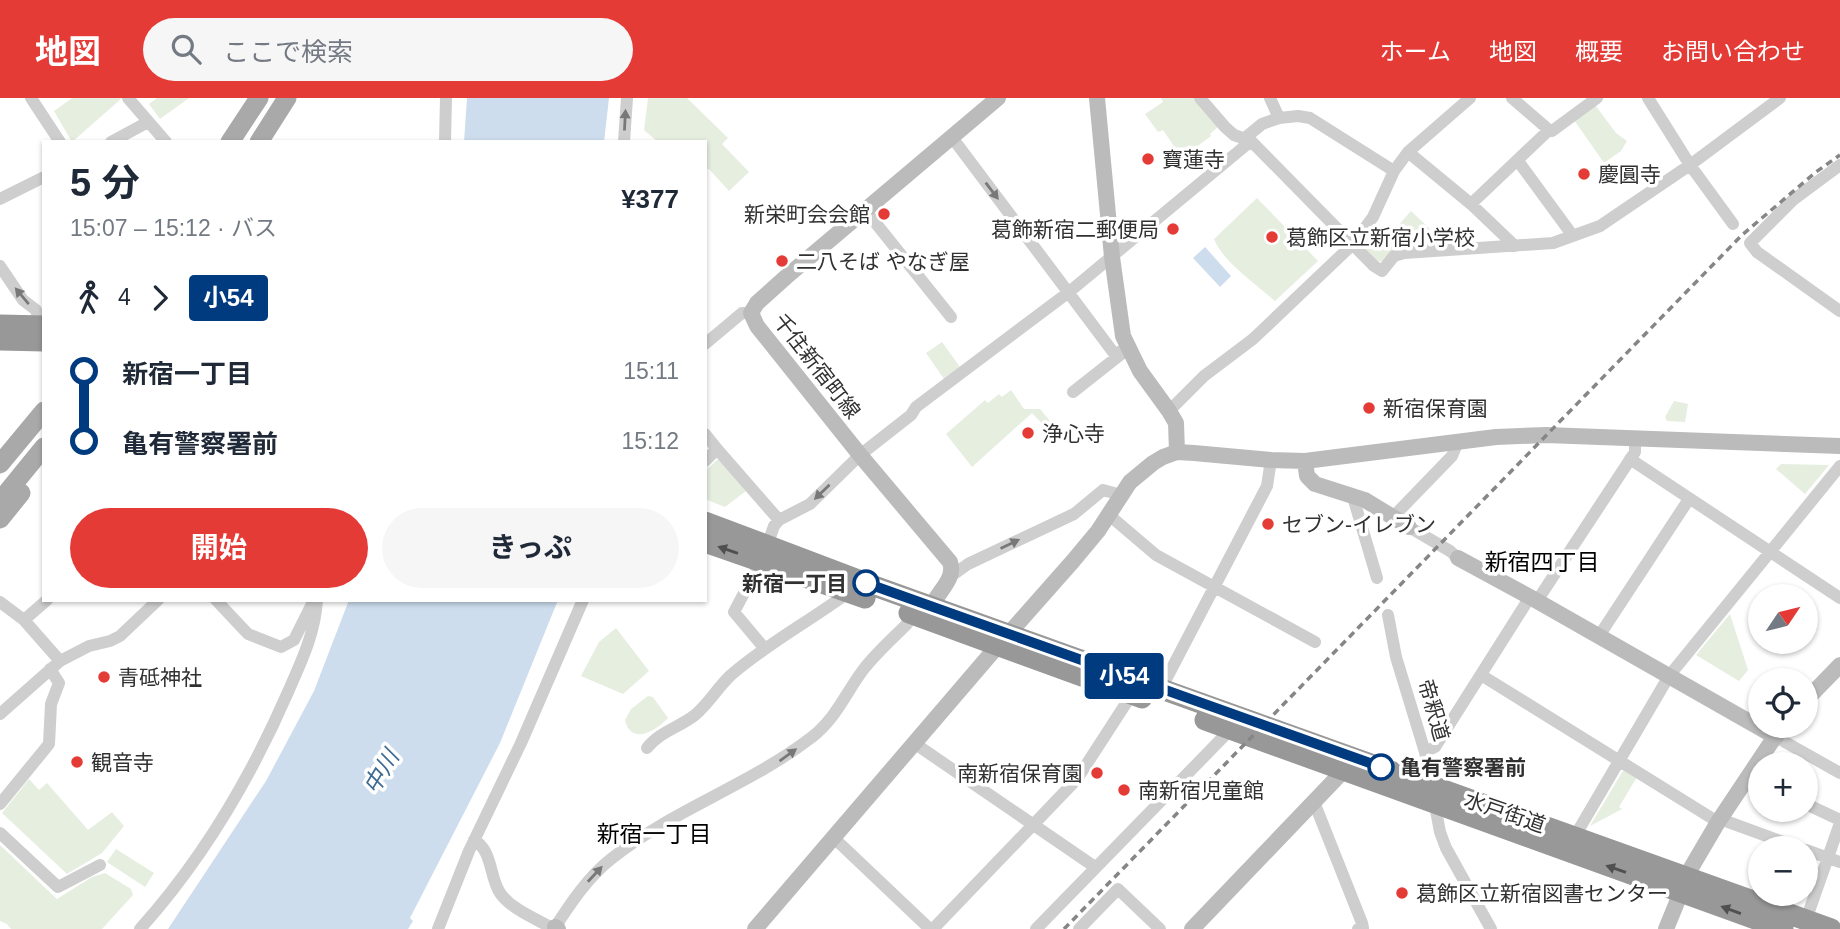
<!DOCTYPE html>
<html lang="ja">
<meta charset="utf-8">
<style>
:root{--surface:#fff;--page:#f6f6f7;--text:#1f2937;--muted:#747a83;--accent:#e53b37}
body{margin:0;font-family:Arial,"Noto Sans JP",sans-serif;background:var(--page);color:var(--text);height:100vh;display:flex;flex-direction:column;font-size:26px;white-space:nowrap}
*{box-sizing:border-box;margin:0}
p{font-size:23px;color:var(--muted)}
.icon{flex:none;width:38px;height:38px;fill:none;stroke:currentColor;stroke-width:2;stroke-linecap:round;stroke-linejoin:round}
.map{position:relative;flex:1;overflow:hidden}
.details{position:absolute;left:42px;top:42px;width:665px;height:462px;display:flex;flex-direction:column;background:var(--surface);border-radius:0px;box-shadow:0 2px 5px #0004}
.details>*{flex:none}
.badge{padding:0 14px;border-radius:5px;font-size:24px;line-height:46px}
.needle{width:46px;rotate:55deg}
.controls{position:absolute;left:1748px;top:486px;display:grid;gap:14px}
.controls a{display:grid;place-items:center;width:70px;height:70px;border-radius:50%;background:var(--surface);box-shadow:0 2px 5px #0004;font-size:35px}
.map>.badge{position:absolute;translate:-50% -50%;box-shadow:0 0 0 4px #fff}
.legs{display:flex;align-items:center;gap:10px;height:77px;padding:0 28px;font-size:23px}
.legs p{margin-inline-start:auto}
.head{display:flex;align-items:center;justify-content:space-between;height:119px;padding:0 28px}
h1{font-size:38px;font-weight:700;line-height:52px}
.primary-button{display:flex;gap:14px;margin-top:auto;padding:14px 28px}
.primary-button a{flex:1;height:80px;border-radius:42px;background:var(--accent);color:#fff;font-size:28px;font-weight:700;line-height:80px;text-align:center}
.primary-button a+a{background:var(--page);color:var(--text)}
ul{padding:0 28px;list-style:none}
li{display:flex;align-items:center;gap:24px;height:70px;font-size:26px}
li i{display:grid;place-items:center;width:10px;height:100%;margin:0 9px;background:currentColor}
li i::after{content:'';width:18px;height:18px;margin:-9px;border:5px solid;border-radius:50%;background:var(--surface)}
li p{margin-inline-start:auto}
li:first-child i{background:linear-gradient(#0000 50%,currentColor 0)}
li:last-child i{background:linear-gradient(currentColor 50%,#0000 0)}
header{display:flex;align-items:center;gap:42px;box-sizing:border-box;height:98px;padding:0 35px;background:var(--accent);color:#fff}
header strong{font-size:33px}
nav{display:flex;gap:38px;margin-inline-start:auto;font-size:24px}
.search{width:490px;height:63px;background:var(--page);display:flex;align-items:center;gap:18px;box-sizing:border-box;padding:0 24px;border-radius:38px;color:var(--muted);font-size:26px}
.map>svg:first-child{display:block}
.green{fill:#e6eee0}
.water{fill:#cddded}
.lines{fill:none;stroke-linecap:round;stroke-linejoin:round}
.street{stroke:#cecece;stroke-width:12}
.secondary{stroke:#bbb;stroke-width:16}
.primary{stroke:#a9a9a9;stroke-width:19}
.highway{stroke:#989898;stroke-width:21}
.rail{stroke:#868686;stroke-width:3.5;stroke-dasharray:7 5;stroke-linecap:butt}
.oneway{fill:#787878}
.oneway2{fill:#505050}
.line-1-casing{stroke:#fff;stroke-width:16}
.line-1{stroke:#003b80;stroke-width:10}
.poi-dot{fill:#e53b37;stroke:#fff;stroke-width:2.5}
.stop-1-dot{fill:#fff;stroke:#003b80;stroke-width:3.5}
.labels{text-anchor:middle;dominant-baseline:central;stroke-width:7;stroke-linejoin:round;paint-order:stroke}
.poi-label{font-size:21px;fill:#313131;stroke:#fff;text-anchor:start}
.street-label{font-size:21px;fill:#313131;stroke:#fff}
.stop-label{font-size:21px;font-weight:bold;fill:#313131;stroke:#fff;text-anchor:end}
.neighbourhood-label{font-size:23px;fill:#000;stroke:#fff}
.water-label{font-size:23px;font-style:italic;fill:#3e6b94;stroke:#fff}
</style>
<header>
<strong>地図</strong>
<div class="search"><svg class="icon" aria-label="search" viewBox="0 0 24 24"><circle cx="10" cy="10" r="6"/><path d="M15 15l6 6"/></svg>ここで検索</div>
<nav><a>ホーム</a><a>地図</a><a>概要</a><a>お問い合わせ</a></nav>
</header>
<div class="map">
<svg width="1840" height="831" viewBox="0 0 1840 831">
<rect width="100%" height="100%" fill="#fff"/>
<path class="green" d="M 72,0 L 120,0 L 121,1 L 72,44 L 54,13 Z
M 157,0 L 189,0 L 160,21 L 149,6 Z
M 648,0 L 687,0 L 728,40 L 722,46 L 749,74 L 729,93 L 709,71 L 705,72 L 705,44 L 658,44 L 644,32 Z
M 1161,0 L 1196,0 L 1219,28 L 1210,36 L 1211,38 L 1182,60 L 1163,32 L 1158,34 L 1145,16 L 1163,4 Z
M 1595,7 L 1616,35 L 1627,43 L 1621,53 L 1604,65 L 1574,22 Z
M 1257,100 L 1318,163 L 1275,203 C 1257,187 1223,164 1214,141 Z
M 1411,113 L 1447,147 C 1424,147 1399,143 1383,163 L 1377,164 L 1366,152 L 1373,144 L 1382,151 L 1398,134 L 1395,131 Z
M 942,244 L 960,269 L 944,281 L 926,255 Z
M 1011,292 L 1024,311 L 1040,311 L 1055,329 L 1049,333 L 1032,315 L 972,369 L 946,336 L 985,302 L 988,305 L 999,296 L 1002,299 Z
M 1674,303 L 1688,306 L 1685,324 L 1667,323 L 1665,319 Z
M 717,362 L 721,362 L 746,393 L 725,409 L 705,401 L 705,373 Z
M 1781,366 L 1829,367 L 1805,396 L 1776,371 Z
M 1730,516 L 1748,572 L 1739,583 L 1696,557 Z
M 616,530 L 649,573 L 623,596 L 581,578 L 599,544 Z
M 648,598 L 653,599 L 668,620 C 656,633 631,648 625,622 L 631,611 Z
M 1624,671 L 1637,679 L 1619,709 L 1622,711 L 1590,728 Z
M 29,681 L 39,692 L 47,685 L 88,732 L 112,714 L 124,728 L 102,755 L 67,776 L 2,715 Z
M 0,747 L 57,801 L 92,779 L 105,775 L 131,791 L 133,797 L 102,831 L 11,831 L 7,826 L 0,823 Z
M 116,751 L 154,775 L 145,789 L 107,764 Z"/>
<path class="water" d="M 467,0 L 609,0 L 604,44 L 464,44 Z
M 1205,149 L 1231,178 L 1220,189 L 1193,160 Z
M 349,502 L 558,502 L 500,645 L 410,820 L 413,823 L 408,831 L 168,831 L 266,683 L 314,593 Z"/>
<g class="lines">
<path class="street" d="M 31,0 L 60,44
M 128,0 L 166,44
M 1200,0 L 1225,29 L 1234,37 L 1251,43 L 1374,168 L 1382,173 L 1394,158 L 1404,155 L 1553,145 L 1600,128 L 1690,67 L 1780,0
M 1512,0 L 1549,32
M 1648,0 L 1690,67 L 1733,126
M 1279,20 L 1298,18 L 1310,20 L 1394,73
M 951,38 L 1113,254 L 1117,255 L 1128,250
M 1245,40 L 1262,26 L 1279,20 L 1270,0
M 111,44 L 148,24
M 445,44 L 446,0
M 624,44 L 627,0
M 1408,54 L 1471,106 L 1515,148
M 1518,63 L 1573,138
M 1840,67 L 1793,102 L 1750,145 L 1757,154 L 1840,213
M 0,101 L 44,79
M 1471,106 L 1549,32 L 1552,33 L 1597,0
M 866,113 L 951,219
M 0,168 L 23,202 L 36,212 L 40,228
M 705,246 L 742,215 L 751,215
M 1073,294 L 1125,253
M 1169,313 L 1204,278 L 1253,241 L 1353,146 L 1373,119 L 1394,73 L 1408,54 L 1470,0
M 705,336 L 717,351 L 705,363
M 717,351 L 779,422 L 774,428 L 767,448
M 1630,361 L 1840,500
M 1353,399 L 1377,480
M 1109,417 L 1156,457 L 1315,544
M 1393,419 L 1452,358 L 1458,344
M 779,422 L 810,406 L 860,357 L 911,317 L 916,309 L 1069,194 L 1251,43
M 1409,429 L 1450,453 L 1458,460
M 761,463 L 734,514 L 765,551
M 950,479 L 968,466 L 1074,416 L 1103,392 L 1121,397
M 216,502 L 248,536 L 281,549 L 294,542 L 314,502
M 1537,503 L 1635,354 L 1635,340
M 0,504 L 24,522 L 60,563
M 1388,517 L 1396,559 L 1425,654 L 1440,734 L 1446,750 L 1491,831
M 24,522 L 47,502
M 1599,538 L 1689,401
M 1481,577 L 1718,724
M 1161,591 L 1267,388 L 1271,362
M 0,616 L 60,563 L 89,548 L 110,543 L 120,538 L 158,502
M 1776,639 L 1840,675
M 914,645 L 1095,769
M 647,650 C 659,634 680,629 695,617 C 709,605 718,589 731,577 C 768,545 810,523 849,494
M 1425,654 L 1435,649 L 1530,499
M 1314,704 L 1362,825 L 1363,830 L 1358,831
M 0,706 L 49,646 L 51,606 L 59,585 L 50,571
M 1806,706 L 1840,722
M 1720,721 L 1802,751
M 0,735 L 58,789 L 100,767
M 1575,738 L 1669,578 L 1840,368
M 834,740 L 930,831
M 474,742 C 493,753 489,778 500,795 C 512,812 537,821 554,831
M 1806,752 L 1840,764
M 1806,822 L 1840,725
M 140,831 C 202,762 251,679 288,594 C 301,564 315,536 317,502
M 438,831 L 469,753 L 521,645 L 583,502
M 554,831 C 570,806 588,779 611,761 C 672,712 750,687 812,639 C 837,619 845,596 863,572 C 876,555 892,541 907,526 L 913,516
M 933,831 L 1077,681 L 1132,596
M 1036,831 L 1231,631 L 1232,627
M 1079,831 L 1118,791 L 1160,831"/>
<path class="secondary" d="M 1097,0 L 1112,159 L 1123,238 L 1140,273 L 1169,313 L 1176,325 L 1177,354
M 1305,363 L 1307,378 L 1315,386 L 1365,402 L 1409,429
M 1458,460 L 1530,499 L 1776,639
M 932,508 C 938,493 956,481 950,464 L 860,357 L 757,228 L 751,215 L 757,205 L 786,179 L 998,0
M 1806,602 L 1840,567
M 555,829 L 558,831
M 755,831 L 989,558 L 1073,463 L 1098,433 L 1130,384 L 1153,365 L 1163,359 L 1177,354 L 1194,355 L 1271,362 L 1305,363 L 1496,339 L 1546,337 L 1840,348
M 1192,831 L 1351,665
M 1666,831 L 1691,770 L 1718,724 L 1782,628"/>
<path class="primary" d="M 230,44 L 259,0
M 259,44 L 287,0
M 0,366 L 44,313
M 0,403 L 44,349
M 0,421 L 21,395"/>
<path class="highway" d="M 0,227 L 44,228
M 0,242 L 44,243
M 705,424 L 877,489 L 1831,831
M 705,444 L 865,500
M 909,515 L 1142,600
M 1205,622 L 1783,831"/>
<path class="rail" d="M 1064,831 L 1742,137 L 1816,74 L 1840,57"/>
</g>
<defs><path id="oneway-solid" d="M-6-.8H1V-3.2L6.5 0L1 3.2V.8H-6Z" transform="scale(1.75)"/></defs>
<g class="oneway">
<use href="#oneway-solid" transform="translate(625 22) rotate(-87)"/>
<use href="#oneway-solid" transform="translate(992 93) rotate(53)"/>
<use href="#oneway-solid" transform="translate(22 198) rotate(-130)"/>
<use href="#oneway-solid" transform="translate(822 394) rotate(136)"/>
<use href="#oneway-solid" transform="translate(1010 446) rotate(-26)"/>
<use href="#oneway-solid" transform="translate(788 657) rotate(-36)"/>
<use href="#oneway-solid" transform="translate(595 776) rotate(-47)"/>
</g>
<g class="oneway2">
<use href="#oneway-solid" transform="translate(728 452) rotate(-161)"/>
<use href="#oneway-solid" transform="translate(1616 771) rotate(-161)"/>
<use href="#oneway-solid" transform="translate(1731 812) rotate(-160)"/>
</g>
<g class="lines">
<g class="line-1-casing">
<path id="line-1" d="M 866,485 L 1381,669"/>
</g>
<use href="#line-1" class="line-1"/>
</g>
<g class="poi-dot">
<circle cx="1148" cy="61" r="7"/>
<circle cx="1584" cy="76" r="7"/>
<circle cx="884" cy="116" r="7"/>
<circle cx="1173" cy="131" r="7"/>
<circle cx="1272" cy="139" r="7"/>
<circle cx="782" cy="163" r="7"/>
<circle cx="1369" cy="310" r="7"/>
<circle cx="1028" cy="335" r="7"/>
<circle cx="1268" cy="426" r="7"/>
<circle cx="104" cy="579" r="7"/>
<circle cx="77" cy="664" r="7"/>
<circle cx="1097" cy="675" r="7"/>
<circle cx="1124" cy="692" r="7"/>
<circle cx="1402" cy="795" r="7"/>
</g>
<g class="stop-1-dot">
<circle cx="866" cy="485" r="12"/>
<circle cx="1381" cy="669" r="12"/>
</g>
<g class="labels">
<g class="poi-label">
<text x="1162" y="61">寶蓮寺</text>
<text x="1598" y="76">慶圓寺</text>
<text x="870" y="116" text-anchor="end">新栄町会会館</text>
<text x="1159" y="131" text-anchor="end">葛飾新宿二郵便局</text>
<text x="1286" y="139">葛飾区立新宿小学校</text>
<text x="796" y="163">二八そば やなぎ屋</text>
<text x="1383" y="310">新宿保育園</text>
<text x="1042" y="335">浄心寺</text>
<text x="1282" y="426">セブン-イレブン</text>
<text x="118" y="579">青砥神社</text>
<text x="91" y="664">観音寺</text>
<text x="1083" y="675" text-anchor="end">南新宿保育園</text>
<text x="1138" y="692">南新宿児童館</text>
<text x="1416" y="795">葛飾区立新宿図書センター</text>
</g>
<g class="street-label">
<text transform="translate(817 268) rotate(52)">千住新宿町線</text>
<text transform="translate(1434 612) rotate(74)">帝釈道</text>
<text transform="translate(1505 714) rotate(19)">水戸街道</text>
</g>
<g class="stop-label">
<text x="847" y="485">新宿一丁目</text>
<text x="1400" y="669" text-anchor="start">亀有警察署前</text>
</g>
<g class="neighbourhood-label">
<text x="1542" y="464">新宿四丁目</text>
<text x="654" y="736">新宿一丁目</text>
</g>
<g class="water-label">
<text transform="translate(381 674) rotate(-59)">中川</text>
</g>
</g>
</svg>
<div class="controls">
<a><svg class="needle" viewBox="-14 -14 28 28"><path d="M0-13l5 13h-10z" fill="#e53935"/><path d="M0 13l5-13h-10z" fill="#747a83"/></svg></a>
<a><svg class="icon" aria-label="locate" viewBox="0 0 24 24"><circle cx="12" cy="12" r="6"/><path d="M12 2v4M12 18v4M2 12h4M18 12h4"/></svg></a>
<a>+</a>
<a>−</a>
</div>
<b class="badge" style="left:1124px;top:578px;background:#003b80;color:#fff">小54</b>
<section class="details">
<div class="head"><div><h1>5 分</h1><p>15:07 – 15:12 · バス</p></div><b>¥377</b></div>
<div class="legs"><svg class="icon" aria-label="walk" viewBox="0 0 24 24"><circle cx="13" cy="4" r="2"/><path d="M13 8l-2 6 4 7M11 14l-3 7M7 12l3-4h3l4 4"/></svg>4<svg class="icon" aria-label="forward" viewBox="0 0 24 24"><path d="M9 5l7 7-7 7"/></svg><b class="badge" style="background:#003b80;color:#fff">小54</b></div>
<ul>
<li><i style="color:#003b80"></i><b>新宿一丁目</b><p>15:11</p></li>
<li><i style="color:#003b80"></i><b>亀有警察署前</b><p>15:12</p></li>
</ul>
<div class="primary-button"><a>開始</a><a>きっぷ</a></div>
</section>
</div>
